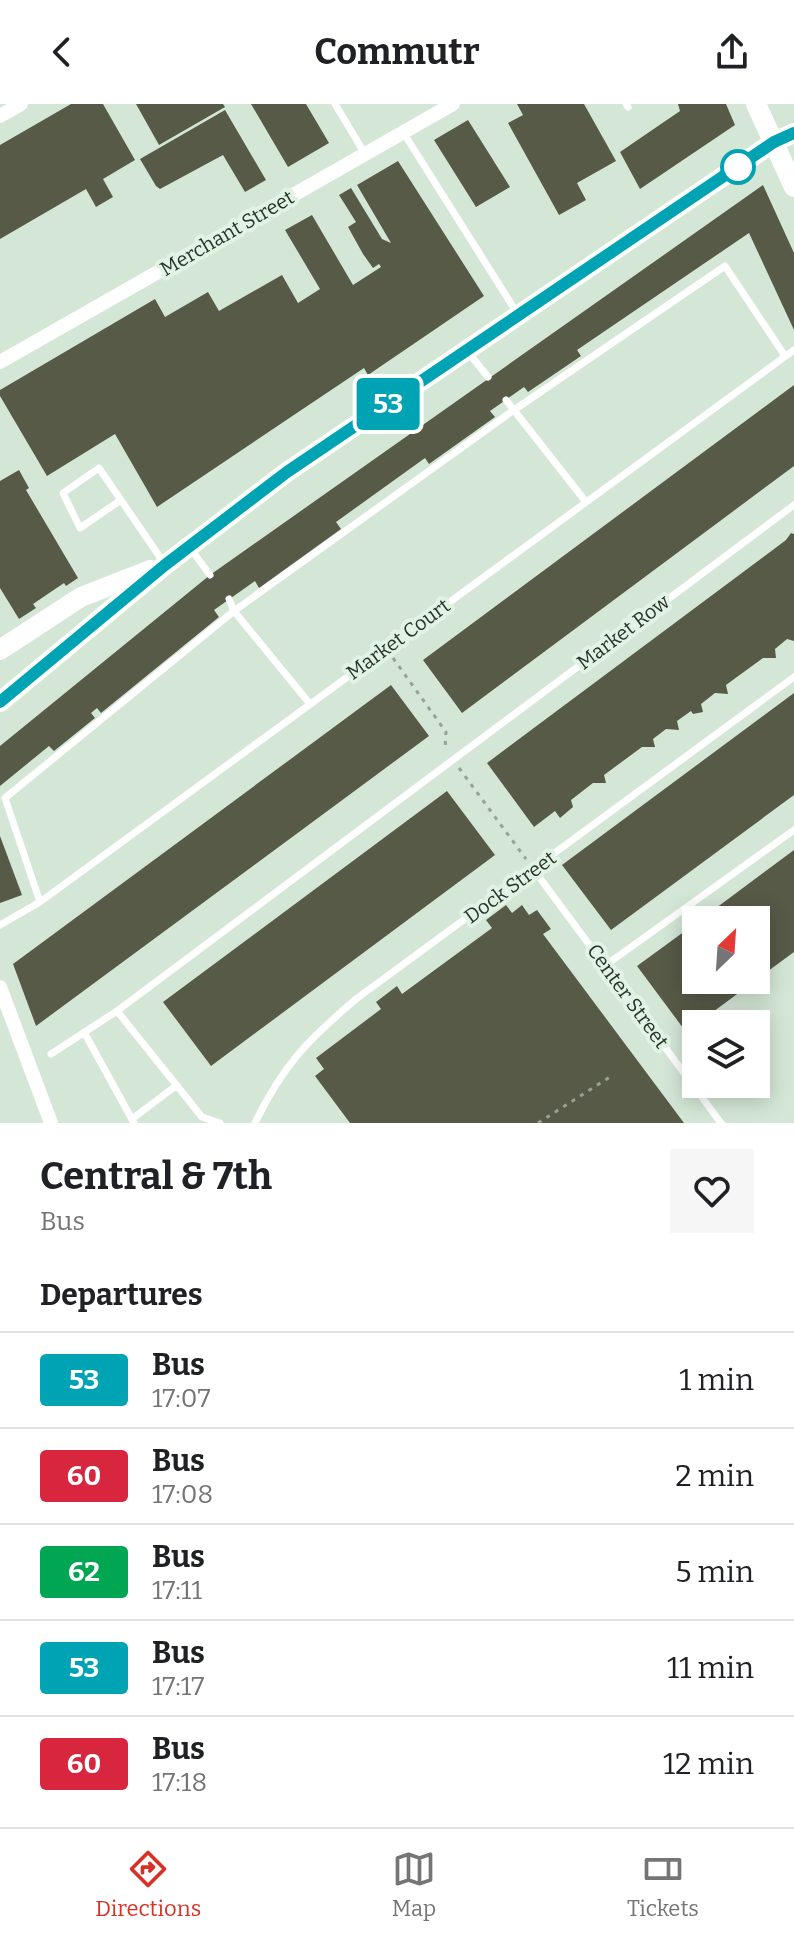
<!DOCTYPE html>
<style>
:root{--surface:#fff;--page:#f6f6f6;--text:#202124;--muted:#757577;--line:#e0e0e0;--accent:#d93025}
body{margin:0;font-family:Bitter,serif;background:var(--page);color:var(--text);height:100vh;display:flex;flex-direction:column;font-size:30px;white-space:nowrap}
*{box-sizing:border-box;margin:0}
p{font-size:26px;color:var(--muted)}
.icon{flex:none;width:44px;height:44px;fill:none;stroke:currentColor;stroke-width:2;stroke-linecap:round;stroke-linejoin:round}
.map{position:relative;height:1019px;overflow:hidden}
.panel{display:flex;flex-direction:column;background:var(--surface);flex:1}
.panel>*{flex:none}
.badge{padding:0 16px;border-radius:6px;font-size:28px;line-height:52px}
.needle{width:52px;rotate:25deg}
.tools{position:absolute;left:682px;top:802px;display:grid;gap:16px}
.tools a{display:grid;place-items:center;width:88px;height:88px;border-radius:0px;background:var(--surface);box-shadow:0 4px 20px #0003;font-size:40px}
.map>.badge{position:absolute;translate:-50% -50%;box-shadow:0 0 0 4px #fff}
h2{padding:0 40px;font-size:30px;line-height:72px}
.round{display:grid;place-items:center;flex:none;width:84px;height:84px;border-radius:0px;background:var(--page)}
.headline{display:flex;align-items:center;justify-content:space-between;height:136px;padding:0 40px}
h1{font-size:38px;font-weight:700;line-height:60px}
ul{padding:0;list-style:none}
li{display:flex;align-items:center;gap:24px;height:96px;padding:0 40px;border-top:2px solid var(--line)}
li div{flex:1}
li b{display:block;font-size:30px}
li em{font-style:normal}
li .badge{min-width:88px;font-weight:700;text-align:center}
header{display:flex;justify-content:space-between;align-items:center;height:104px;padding:0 40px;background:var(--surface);font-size:36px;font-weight:700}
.dock{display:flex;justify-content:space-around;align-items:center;height:112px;border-top:2px solid var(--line);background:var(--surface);font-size:22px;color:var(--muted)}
.dock a{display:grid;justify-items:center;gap:4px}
.dock .selected{color:var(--accent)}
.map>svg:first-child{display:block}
.building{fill:#575a47}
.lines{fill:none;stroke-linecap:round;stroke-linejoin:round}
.path{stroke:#94a395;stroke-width:3;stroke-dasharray:4 6;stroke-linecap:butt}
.lane{stroke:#fff;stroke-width:7}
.street{stroke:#fff;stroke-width:14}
.secondary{stroke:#fff;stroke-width:20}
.line-casing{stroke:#fff;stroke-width:18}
.line{stroke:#00a3b4;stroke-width:12}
.stop-dot{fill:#fff;stroke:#00a3b4;stroke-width:4}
.labels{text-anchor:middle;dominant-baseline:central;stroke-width:8;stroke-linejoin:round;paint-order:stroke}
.street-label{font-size:20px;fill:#29312a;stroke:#e1f4e3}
</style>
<header><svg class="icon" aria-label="back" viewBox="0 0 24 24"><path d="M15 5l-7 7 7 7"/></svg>Commutr<svg class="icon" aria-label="share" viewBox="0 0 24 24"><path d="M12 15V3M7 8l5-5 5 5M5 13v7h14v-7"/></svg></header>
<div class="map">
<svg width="794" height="1019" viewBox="0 0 794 1019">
<rect width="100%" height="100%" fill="#d4e7d6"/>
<path class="building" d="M 71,0 L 103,0 L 135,56 L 103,75 L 113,93 L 96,103 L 86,85 L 0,135 L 0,41 Z
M 136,0 L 223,0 L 225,3 L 159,41 Z
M 251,0 L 306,0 L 329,39 L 288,63 Z
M 517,0 L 584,0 L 616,57 L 577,79 L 586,96 L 559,111 L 508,19 L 523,11 Z
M 678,0 L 726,0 L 735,21 L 640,85 L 620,48 L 680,7 Z
M 225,6 L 266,76 L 245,88 L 223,51 L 160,85 L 156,82 L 140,55 Z
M 468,16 L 510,83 L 476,103 L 434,36 Z
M 398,57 L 484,192 L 368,271 L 364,264 L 157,403 L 115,330 L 47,372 L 0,292 L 0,286 L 155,195 L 165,213 L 208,188 L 219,207 L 282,171 L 298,199 L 320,185 L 285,126 L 312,111 L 353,181 L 381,163 L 379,160 L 373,164 L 363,150 L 348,123 L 356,118 L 339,91 L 351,84 L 382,135 L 391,139 L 357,81 Z
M 763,81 L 794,149 L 794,226 L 749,129 L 577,246 L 581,252 L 528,288 L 524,283 L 490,307 L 495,313 L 429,360 L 425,354 L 336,418 L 341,425 L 259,484 L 255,477 L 214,506 L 219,513 L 101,609 L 97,604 L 91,609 L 95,614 L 54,647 L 49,642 L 0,682 L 0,642 L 210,471 Z
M 794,281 L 794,362 L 462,609 L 423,556 Z
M 19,366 L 29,384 L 26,386 L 78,474 L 66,482 L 64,479 L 33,500 L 36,504 L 19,515 L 0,484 L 0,377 Z
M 791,429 L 794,430 L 794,537 L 787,535 L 775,545 L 776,554 L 763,554 L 726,581 L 728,590 L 715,589 L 701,600 L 703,608 L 693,610 L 691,607 L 677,617 L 679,626 L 666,625 L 653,635 L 655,643 L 642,643 L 604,671 L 606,679 L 593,679 L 571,696 L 573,703 L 560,714 L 555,707 L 534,723 L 487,659 L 786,436 Z
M 391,581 L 429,632 L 36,922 L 13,860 Z
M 794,589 L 794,691 L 611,826 L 562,761 Z
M 447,687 L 495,751 L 211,962 L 163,898 Z
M 0,732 L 22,791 L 0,799 Z
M 794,746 L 794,848 L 756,876 L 756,816 L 700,816 Z
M 506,801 L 512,809 L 522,801 L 529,811 L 537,806 L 551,825 L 543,830 L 684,1019 L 350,1019 L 315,972 L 324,965 L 316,954 L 381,905 L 376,898 L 397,882 L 402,890 L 492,824 L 486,816 Z
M 696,819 L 696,876 L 756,876 L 686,928 L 637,862 Z"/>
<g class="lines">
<path class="path" d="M 393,554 L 446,628 L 445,645
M 459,664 L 526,755
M 538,1019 L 613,971"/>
<path class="lane" d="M 335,0 L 365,50
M 626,0 L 628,3
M 403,28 L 517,209
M 467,247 L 488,273
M 506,296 L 586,398
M 121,396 L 80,424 L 63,389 L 99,364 C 121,396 142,427 164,459
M 190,444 L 210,471
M 229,495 L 234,507 L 310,600
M 534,766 L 721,1019
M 40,798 L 5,694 L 234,507 L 514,306 L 725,162 L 785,252
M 0,821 L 40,798 L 794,246
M 606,861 L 794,726
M 84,928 L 134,1019
M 51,950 L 117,907
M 132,1015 L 177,981
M 220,1019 L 202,1013 L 117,907 L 794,401
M 255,1019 C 283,961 307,937 356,895 L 794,573"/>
<path class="street" d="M 0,12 L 21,0
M 0,258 L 453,0
M 0,883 L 51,1019"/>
<path class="secondary" d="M 756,0 L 794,83
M 0,546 L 81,493 L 150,466
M 0,598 L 165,461 L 287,368 L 774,38 L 794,29"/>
</g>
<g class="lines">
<g class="line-casing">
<path id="line" d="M 0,598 L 165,461 L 287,368 L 774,38 L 794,29"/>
</g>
<use href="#line" class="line"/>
</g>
<circle class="stop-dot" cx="738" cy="63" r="16"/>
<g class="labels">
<g class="street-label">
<text transform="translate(227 129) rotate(-30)">Merchant Street</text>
<text transform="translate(623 528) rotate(-37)">Market Row</text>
<text transform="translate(398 535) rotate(-36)">Market Court</text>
<text transform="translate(510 783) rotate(-36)">Dock Street</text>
<text transform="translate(628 892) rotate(54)">Center Street</text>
</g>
</g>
</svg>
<div class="tools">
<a><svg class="needle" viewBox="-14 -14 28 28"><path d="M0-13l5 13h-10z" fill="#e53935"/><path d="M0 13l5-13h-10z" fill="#757577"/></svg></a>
<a><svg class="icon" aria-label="layers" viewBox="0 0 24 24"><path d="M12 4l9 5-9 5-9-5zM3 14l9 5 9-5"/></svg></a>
</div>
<b class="badge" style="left:388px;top:300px;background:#00a3b4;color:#fff">53</b>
</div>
<section class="panel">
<div class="headline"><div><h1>Central &amp; 7th</h1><p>Bus</p></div><a class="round"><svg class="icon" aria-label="heart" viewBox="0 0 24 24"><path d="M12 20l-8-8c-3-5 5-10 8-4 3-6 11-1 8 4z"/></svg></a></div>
<h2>Departures</h2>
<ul>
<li><span class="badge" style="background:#00a3b4;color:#fff">53</span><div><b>Bus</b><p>17:07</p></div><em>1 min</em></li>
<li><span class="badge" style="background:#d7263d;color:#fff">60</span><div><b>Bus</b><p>17:08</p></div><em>2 min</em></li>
<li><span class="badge" style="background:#00a651;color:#fff">62</span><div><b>Bus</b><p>17:11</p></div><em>5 min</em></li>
<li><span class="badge" style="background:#00a3b4;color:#fff">53</span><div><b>Bus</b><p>17:17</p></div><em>11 min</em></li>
<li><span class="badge" style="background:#d7263d;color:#fff">60</span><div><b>Bus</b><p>17:18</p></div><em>12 min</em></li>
</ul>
</section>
<nav class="dock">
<a class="selected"><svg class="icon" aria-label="directions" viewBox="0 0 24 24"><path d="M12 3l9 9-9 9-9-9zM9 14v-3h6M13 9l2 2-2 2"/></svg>Directions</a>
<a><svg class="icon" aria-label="map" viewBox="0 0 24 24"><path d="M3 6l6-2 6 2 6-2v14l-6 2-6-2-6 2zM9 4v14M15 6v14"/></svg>Map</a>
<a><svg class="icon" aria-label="tickets" viewBox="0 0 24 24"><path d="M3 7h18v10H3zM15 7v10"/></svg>Tickets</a>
</nav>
